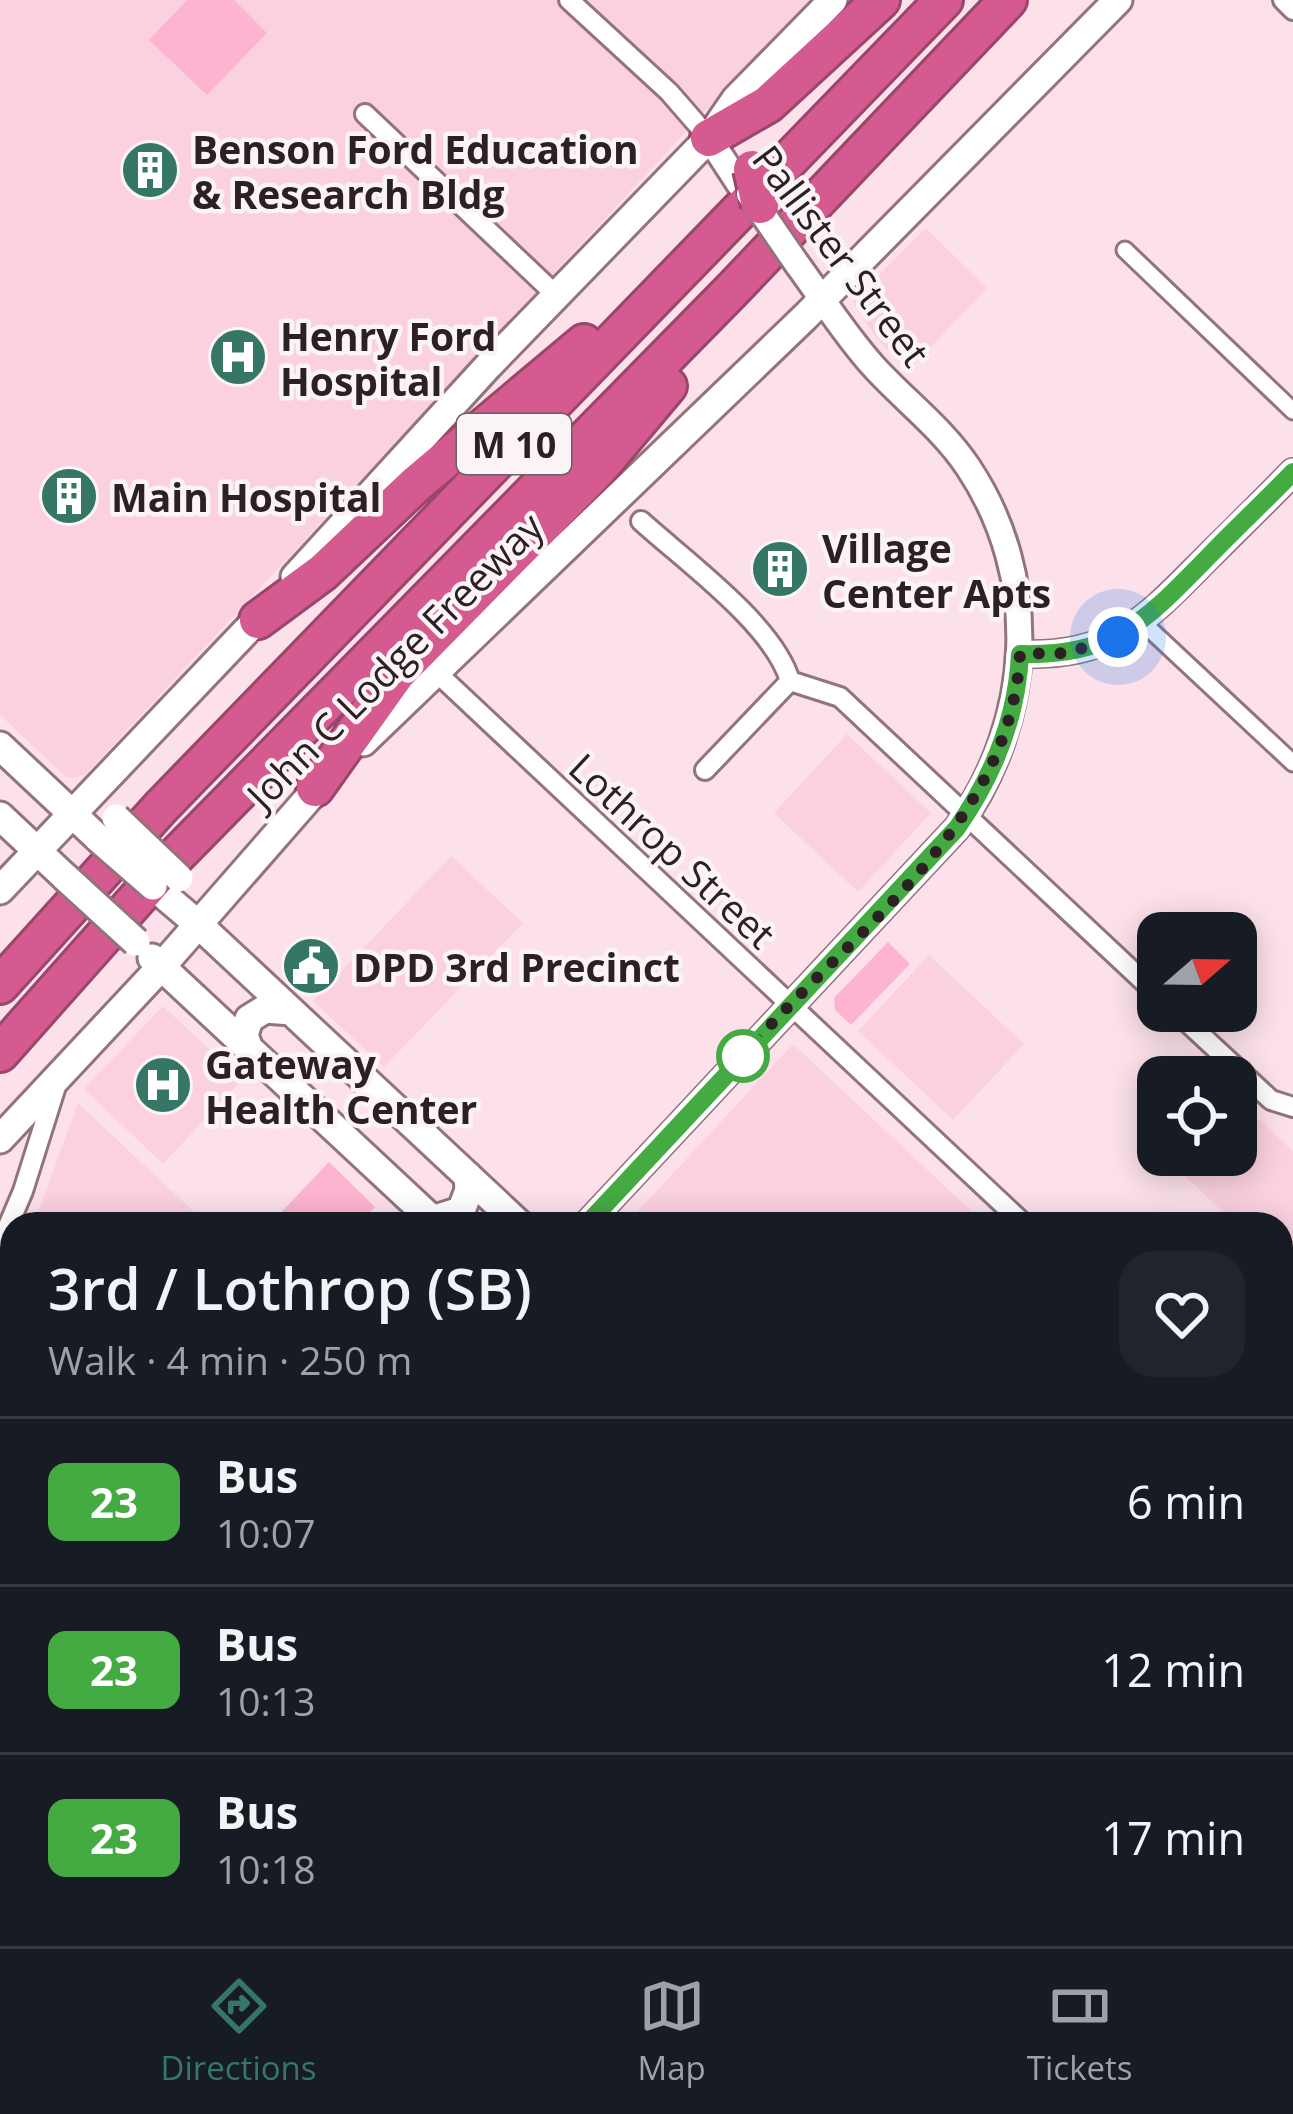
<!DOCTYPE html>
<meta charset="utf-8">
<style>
:root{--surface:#171b24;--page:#20242c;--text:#f1f3f6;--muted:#9ea1a6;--line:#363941;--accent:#357666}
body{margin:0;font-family:"Open Sans",sans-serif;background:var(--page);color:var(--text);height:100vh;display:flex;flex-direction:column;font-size:45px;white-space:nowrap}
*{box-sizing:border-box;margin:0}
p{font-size:39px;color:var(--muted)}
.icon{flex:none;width:66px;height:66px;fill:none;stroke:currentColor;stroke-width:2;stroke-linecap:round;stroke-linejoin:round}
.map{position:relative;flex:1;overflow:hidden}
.panel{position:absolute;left:0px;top:1212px;width:1293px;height:735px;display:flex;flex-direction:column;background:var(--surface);border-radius:36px 36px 0 0;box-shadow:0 6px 30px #0003}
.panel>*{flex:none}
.badge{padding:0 24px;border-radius:18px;font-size:42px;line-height:78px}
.needle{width:78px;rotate:70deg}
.tools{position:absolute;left:1137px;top:912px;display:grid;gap:24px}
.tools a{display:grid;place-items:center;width:120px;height:120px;border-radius:24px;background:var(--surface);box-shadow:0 6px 30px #0003;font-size:60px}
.you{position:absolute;width:60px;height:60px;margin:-30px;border:9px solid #fff;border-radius:50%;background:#1a73e8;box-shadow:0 0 0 18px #1a73e833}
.map>.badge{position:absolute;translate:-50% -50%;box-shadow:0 0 0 6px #fff}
.round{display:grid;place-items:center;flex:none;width:126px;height:126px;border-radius:36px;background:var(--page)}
.head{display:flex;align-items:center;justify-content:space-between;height:204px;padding:0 48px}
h1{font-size:57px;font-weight:600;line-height:90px}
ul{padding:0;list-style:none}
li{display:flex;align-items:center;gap:36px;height:168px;padding:0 48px;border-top:3px solid var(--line)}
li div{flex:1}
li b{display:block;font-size:45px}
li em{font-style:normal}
li .badge{min-width:132px;font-weight:700;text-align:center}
.menu{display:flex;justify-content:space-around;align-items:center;height:168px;border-top:3px solid var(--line);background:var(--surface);font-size:33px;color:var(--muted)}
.menu a{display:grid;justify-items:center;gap:6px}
.menu .current{color:var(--accent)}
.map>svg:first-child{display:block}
.built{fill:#fbd1e0}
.green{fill:#fdb4d0}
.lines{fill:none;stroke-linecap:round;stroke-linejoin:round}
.pedestrian-casing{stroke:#92737e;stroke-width:21}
.minor-casing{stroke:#92737e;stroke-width:24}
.tertiary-casing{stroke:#92737e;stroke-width:30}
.secondary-casing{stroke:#92737e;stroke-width:33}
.motorway-casing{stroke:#9a466b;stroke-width:42}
.pedestrian{stroke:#fff;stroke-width:15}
.minor{stroke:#fff;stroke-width:18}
.tertiary{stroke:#fff;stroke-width:24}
.secondary{stroke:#fff;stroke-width:27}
.motorway{stroke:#d45a90;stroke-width:36}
.rail{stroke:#4e3f44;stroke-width:4.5;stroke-dasharray:24 12;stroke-linecap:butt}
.tertiary-bridge-casing{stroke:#92737e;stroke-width:30;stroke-linecap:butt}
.secondary-bridge-casing{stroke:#92737e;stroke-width:33;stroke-linecap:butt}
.motorway-bridge-casing{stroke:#9a466b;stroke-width:42;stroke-linecap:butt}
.tertiary-bridge{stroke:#fff;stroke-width:24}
.secondary-bridge{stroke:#fff;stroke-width:27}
.motorway-bridge{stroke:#d45a90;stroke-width:36}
.line-casing{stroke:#fff;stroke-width:27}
.line{stroke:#44aa42;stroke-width:18}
.walk{stroke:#2d2025;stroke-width:12;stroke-dasharray:0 21.6}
.stop-dot{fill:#fff;stroke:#44aa42;stroke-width:6}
.labels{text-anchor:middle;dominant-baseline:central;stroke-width:9;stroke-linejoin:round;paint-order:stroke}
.shield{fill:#fbf4f7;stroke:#6b6064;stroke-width:3}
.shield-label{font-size:36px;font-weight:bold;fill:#2d2025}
.poi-label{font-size:39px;font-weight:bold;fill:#2d2025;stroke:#fbf4f7;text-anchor:start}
.street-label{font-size:39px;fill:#2d2025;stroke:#fbf4f7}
</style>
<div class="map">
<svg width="1293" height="1946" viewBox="0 0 1293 1946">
<rect width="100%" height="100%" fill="#fce1ea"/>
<path class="built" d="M 0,0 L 809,0 L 86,774 L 73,778 L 66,777 L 0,715 Z
M 926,228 L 987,288 L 908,371 L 877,339 L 853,301 Z
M 847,734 L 931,813 L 858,892 L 774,813 Z
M 451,856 L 523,923 L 384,1067 L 313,1001 Z
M 929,955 L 1024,1044 L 953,1120 L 858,1031 Z
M 163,1006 L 242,1080 L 163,1164 L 84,1089 Z
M 793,1044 L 985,1224 L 626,1224 Z
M 1236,1098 L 1293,1151 L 1293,1277 L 1281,1266 L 1281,1224 L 1236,1224 L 1171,1163 L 1178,1155 L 1236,1155 Z
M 78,1103 L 207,1224 L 34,1224 Z
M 5,1283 L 12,1289 L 12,1519 L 0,1508 L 0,1288 Z
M 1281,1499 L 1293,1511 L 1293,1915 L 1281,1904 Z
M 0,1903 L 12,1911 L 12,1935 L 50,1935 L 68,1946 L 0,1946 Z
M 455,1935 L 613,1935 L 602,1946 L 467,1946 Z
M 767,1935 L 1156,1935 L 1168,1946 L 779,1946 Z"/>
<path class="green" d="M 187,0 L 234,0 L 267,33 L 207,95 L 149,40 Z
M 888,942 L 910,964 L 851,1025 L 835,1010 L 834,998 Z
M 329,1162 L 375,1207 L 359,1224 L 270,1224 Z"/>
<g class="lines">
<g class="pedestrian-casing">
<path id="pedestrian" d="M 1125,250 L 1293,411
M 1142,622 L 1293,763"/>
</g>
<g class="minor-casing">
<path id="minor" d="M 569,0 L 669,92 L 709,138
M 1283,0 L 1293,10
M 365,114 L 557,296
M 641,521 C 685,561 774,625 790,681
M 435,671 L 1024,1224
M 790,681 L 840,697 L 1158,995
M 705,770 L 790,681
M 1175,1011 L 1271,1100 L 1293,1107
M 0,1245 L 23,1191 L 58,1080
M 1281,1462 L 1293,1474
M 0,1540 L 12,1551
M 423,1935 L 435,1946
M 733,1935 L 745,1946"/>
</g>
<g class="tertiary-casing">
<path id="tertiary" d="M 709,138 L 739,184
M 1020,654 C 1115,657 1146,619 1208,557 C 1237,528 1265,501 1293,472
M 587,1224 L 957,828 C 1034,721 1042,578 968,467 C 942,428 905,401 874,367 C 845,335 822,298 797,264
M 1281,1435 L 1293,1422
M 0,1895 L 12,1883
M 634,1946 L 645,1935
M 1244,1946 L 1254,1935"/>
</g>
<g class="secondary-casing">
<path id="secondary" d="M 295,577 L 488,366 L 709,138 L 736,99 L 833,0
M 363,742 L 805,317 L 1118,0
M 0,746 L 99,839
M 0,816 L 65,877
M 153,886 L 199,925 L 519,1224
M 0,890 L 270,606
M 152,958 L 437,1224
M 249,1049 L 244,1035 L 249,1019 L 265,1009 L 291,1011
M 0,1139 L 161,967 L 327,777
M 432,1220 L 461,1211 L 469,1190 L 468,1176
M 1194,1935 L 1207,1946
M 1271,1935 L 1283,1946"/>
</g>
<g class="motorway-casing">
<path id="motorway" d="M 709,138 L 768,104 L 881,0
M 258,620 L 323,572 L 416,484 L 584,343
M 315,788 L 397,673 L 599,468 L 668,386
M 0,985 L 161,807 L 944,0
M 0,1053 L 167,865 L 734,288 L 1008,0"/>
</g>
<use href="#pedestrian" class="pedestrian"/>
<use href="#minor" class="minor"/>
<use href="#tertiary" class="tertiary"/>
<use href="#secondary" class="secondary"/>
<use href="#motorway" class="motorway"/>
<path class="rail" d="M 0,1781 L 12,1788
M 0,1869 L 12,1877
M 117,1935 L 133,1946
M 226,1935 L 241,1946"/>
<g class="tertiary-bridge-casing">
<path id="tertiary-bridge" d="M 749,194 L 797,264"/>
</g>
<g class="secondary-bridge-casing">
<path id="secondary-bridge" d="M 116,818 L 179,878
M 99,839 L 153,886
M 65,877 L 136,942"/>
</g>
<g class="motorway-bridge-casing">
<path id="motorway-bridge" d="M 752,169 L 760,205"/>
</g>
<use href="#tertiary-bridge" class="tertiary-bridge"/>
<use href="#secondary-bridge" class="secondary-bridge"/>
<use href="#motorway-bridge" class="motorway-bridge"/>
</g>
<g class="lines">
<g class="line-casing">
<path id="line" d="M 587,1224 L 957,828 C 993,776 1017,718 1020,654 C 1114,657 1147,619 1208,557 C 1236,528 1265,501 1293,472"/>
</g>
<use href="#line" class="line"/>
<path class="walk" d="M 743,1056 C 846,934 1010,830 1020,654 L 1067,653 L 1118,637"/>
</g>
<defs>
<g id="building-disc" transform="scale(3)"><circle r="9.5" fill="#357666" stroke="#fbf4f7"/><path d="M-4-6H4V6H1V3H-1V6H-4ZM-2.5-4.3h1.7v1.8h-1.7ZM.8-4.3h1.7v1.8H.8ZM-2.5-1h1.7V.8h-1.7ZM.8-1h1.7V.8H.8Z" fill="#fff"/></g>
<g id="hospital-disc" transform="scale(3)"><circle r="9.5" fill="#357666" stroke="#fbf4f7"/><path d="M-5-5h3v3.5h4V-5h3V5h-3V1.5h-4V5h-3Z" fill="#fff"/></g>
<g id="civic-disc" transform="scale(3)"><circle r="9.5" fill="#357666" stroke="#fbf4f7"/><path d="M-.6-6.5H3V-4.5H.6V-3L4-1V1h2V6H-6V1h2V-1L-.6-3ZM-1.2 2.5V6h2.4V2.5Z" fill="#fff"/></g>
</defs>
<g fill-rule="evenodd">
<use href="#building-disc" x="150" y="170"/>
<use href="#hospital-disc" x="238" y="357"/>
<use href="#building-disc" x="69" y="496"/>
<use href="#building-disc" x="780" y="569"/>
<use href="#civic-disc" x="311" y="966"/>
<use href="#hospital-disc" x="163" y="1085"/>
</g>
<circle class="stop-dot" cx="743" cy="1056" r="24"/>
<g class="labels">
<rect class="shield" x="457" y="414" width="114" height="60" rx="9"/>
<g class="shield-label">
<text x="514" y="444">M 10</text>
</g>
<g class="poi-label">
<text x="192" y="148">Benson Ford Education<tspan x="192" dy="45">&amp; Research Bldg</tspan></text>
<text x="280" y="335">Henry Ford<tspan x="280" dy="45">Hospital</tspan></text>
<text x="111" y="496">Main Hospital</text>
<text x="822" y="547">Village<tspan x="822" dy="45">Center Apts</tspan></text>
<text x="353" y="966">DPD 3rd Precinct</text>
<text x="205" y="1063">Gateway<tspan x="205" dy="45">Health Center</tspan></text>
</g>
<g class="street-label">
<text transform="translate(842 255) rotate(53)">Pallister Street</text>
<text transform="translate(394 660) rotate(-45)">John C Lodge Freeway</text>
<text transform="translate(673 850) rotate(43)">Lothrop Street</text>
</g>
</g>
</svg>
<div class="tools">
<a><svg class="needle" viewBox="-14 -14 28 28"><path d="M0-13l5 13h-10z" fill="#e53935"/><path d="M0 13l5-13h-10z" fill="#9ea1a6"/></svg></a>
<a><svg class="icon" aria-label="locate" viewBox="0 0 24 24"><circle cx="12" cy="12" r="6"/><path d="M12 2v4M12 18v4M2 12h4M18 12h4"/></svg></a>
</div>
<div class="you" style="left:1118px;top:637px"></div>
<section class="panel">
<div class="head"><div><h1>3rd / Lothrop (SB)</h1><p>Walk · 4 min · 250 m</p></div><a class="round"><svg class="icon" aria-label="heart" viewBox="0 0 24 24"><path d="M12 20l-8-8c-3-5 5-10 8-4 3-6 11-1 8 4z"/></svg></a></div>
<ul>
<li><span class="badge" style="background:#44aa42;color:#fff">23</span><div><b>Bus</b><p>10:07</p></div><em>6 min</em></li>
<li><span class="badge" style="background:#44aa42;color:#fff">23</span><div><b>Bus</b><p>10:13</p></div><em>12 min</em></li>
<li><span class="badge" style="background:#44aa42;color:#fff">23</span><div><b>Bus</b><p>10:18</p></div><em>17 min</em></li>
</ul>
</section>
</div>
<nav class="menu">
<a class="current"><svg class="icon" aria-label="directions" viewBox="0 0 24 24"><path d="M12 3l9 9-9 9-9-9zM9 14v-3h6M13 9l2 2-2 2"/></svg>Directions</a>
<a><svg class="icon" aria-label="map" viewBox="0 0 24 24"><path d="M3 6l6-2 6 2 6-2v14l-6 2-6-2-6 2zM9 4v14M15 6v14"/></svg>Map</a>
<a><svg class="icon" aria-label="tickets" viewBox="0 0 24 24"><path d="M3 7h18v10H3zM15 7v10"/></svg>Tickets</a>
</nav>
